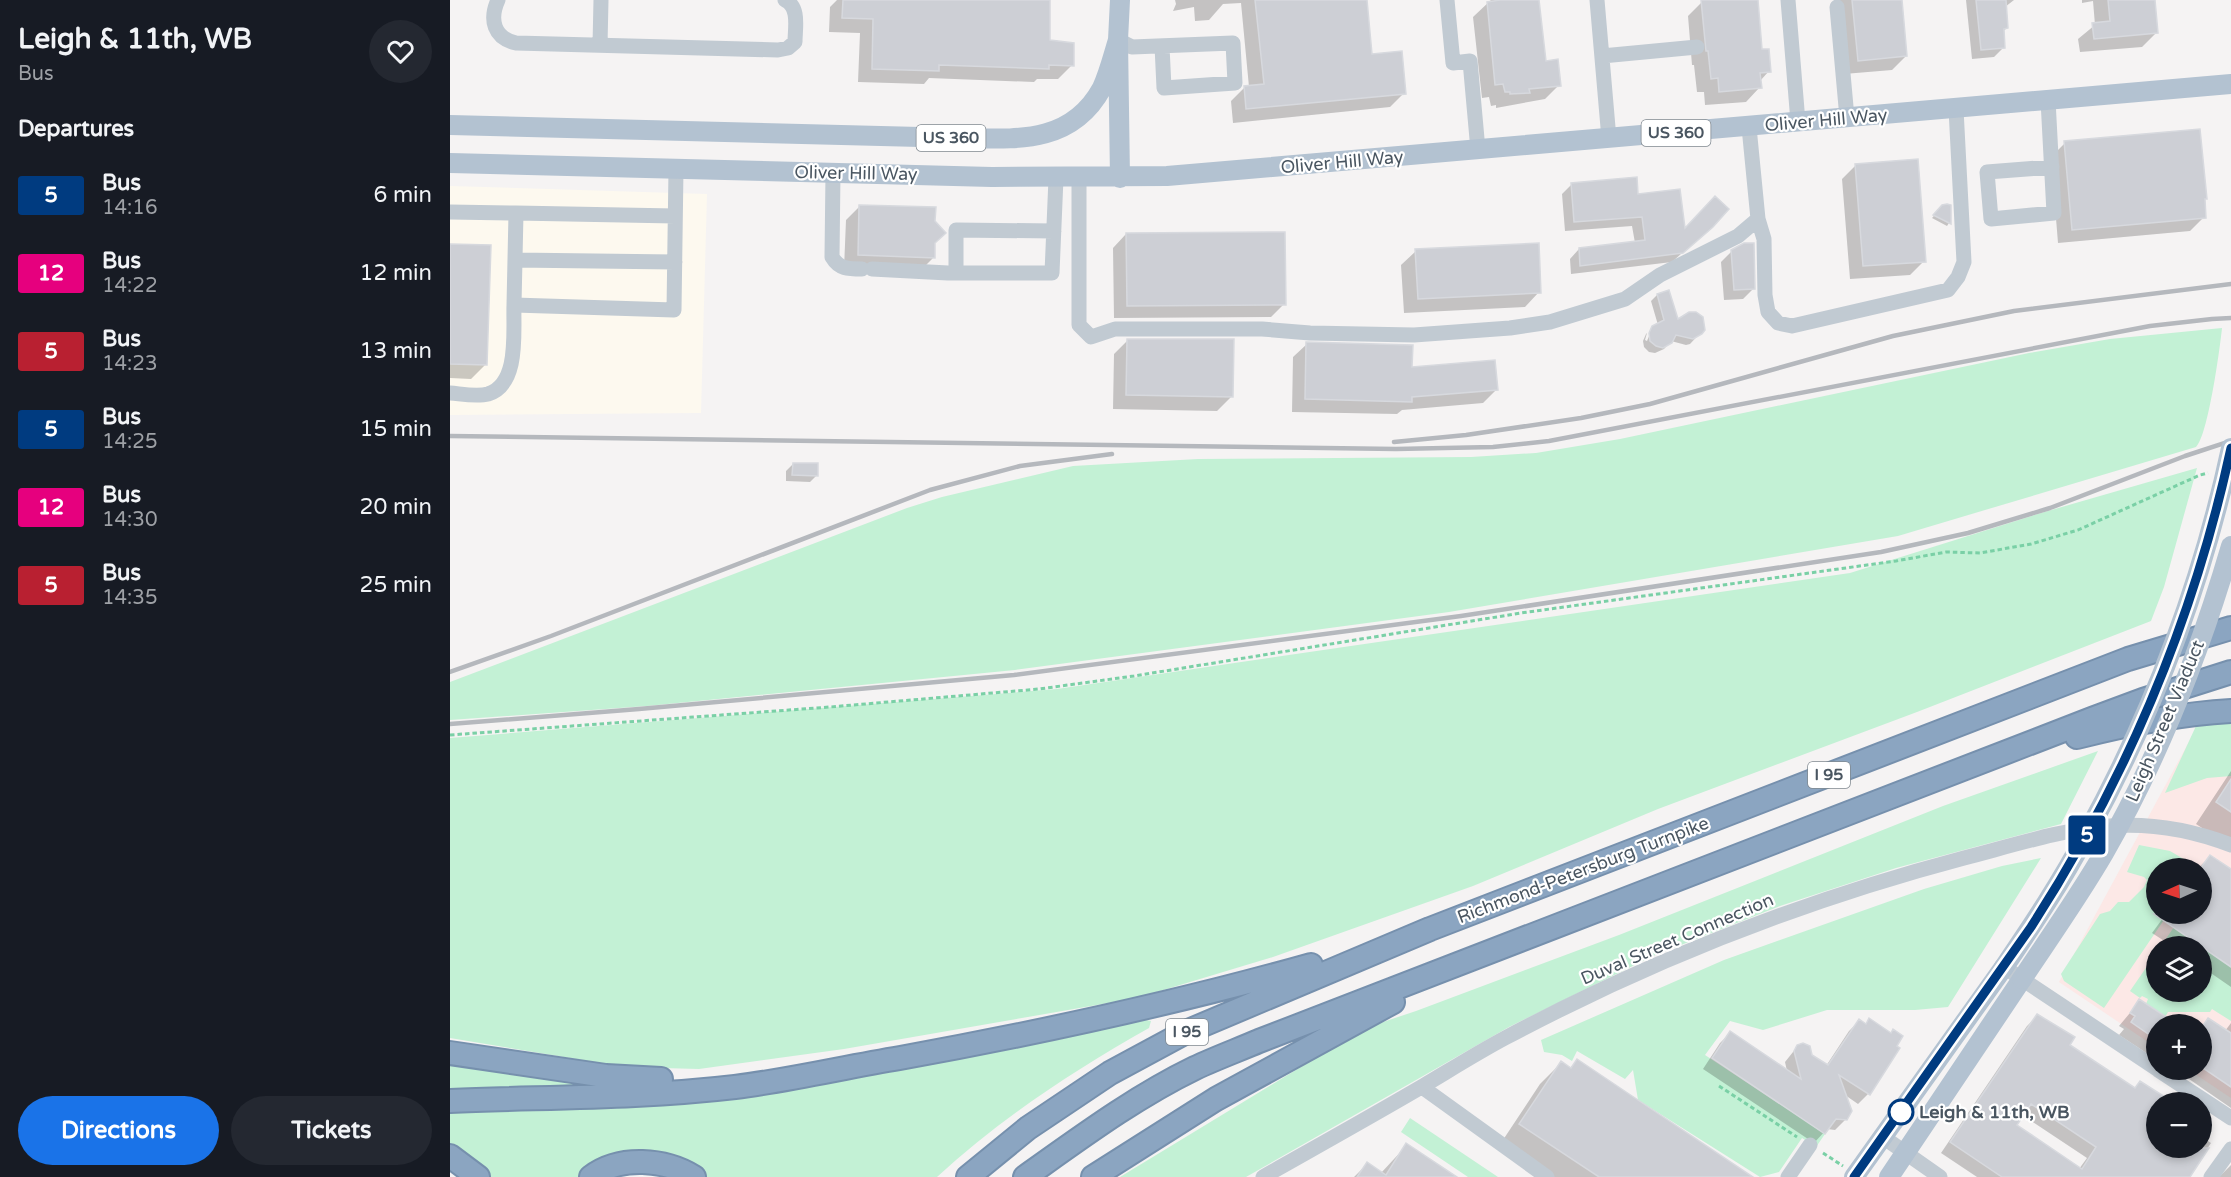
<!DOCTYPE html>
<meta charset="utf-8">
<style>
:root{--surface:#171b24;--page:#242831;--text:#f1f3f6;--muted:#9ea1a6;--accent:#1a73e8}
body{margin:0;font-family:"Varela Round",sans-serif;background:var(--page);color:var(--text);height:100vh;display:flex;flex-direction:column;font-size:22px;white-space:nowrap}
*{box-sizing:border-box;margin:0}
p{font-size:20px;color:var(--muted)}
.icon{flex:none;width:33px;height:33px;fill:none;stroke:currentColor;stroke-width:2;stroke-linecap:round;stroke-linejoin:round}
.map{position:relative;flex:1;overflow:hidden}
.panel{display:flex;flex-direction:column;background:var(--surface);width:450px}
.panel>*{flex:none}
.badge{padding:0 12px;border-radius:4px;font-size:21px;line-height:39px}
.needle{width:39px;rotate:267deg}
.tools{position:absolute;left:1696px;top:858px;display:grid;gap:12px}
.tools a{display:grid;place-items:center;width:66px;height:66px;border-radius:50%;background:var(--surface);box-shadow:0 3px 9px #0003;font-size:30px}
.map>.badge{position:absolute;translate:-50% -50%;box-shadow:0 0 0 3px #fff}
h2{padding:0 18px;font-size:22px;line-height:54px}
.round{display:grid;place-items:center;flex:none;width:63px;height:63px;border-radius:32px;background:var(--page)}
.headline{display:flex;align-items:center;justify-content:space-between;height:102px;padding:0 18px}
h1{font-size:28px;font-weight:800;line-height:45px}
.action{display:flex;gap:12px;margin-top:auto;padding:12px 18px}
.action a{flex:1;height:69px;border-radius:36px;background:var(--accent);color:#fff;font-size:24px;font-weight:800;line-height:69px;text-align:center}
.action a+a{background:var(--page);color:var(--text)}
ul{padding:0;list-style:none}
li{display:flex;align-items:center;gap:18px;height:78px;padding:0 18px}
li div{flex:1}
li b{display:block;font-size:22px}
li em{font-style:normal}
li .badge{min-width:66px;font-weight:700;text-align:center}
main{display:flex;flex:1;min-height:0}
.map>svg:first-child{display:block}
.commercial{fill:#fdf9ef}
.medical{fill:#fce8e6;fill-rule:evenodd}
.green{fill:#c3f1d5}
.shadow{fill:#0003;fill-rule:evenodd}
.building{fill:#cdcfd5;stroke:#d7d9de;stroke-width:1.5;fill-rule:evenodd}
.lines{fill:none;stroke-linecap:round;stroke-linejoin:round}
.highway-casing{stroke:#7690ad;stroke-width:26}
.path{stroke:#7ad0a6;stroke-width:3;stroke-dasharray:4.5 3;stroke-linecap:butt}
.minor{stroke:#c1cad2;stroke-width:15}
.major{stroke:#b3c2d1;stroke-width:20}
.highway{stroke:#8ba5c1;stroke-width:22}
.rail{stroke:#b5b8bd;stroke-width:4.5}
.major-bridge{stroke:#b3c2d1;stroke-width:20}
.line-casing{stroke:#fff;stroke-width:14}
.line{stroke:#003b80;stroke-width:9}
.stop-dot{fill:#fff;stroke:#003b80;stroke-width:3}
.labels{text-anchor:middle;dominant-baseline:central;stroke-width:4.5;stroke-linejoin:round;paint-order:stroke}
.shield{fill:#fff;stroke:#808990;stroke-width:1.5}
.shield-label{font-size:16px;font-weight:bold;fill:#4a5661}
.street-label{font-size:18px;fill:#4a5661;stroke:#fff}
.stop-label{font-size:18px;font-weight:bold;fill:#4a5661;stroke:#fff;text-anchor:start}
</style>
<main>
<section class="panel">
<div class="headline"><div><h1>Leigh &amp; 11th, WB</h1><p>Bus</p></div><a class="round"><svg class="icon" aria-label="heart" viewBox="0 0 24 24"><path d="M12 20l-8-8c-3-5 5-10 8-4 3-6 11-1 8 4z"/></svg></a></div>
<h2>Departures</h2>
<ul>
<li><span class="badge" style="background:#003b80;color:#fff">5</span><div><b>Bus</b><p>14:16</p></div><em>6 min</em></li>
<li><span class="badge" style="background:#e6007e;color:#fff">12</span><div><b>Bus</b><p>14:22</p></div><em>12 min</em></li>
<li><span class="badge" style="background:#b92031;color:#fff">5</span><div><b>Bus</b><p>14:23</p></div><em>13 min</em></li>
<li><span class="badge" style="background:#003b80;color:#fff">5</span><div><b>Bus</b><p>14:25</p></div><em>15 min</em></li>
<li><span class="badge" style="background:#e6007e;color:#fff">12</span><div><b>Bus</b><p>14:30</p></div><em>20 min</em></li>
<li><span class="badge" style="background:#b92031;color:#fff">5</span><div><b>Bus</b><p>14:35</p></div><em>25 min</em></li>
</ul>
<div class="action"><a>Directions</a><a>Tickets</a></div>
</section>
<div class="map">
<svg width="1781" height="1177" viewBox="0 0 1781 1177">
<rect width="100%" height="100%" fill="#f5f3f3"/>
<path class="commercial" d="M 0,186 L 257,194 L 251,413 L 0,415 Z"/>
<path class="medical" d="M 1781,720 L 1781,1098 L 1739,1070 L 1752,1070 L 1752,1024 L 1707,1024 L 1707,1048 L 1609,982 L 1748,725 ZM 1707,868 L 1752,868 L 1752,914 L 1707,914 ZM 1707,946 L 1752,946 L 1752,992 L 1707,992 Z"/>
<path class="green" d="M 1772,328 C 1770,348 1758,436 1746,447 L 1448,536 L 999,612 L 565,670 L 197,706 L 0,720 L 0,682 L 457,508 L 492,497 L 623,466 L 748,459 L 1021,457 L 1086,453 L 1170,439 L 1579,353 L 1660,339 Z
M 1747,468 L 1714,587 L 1701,621 L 1467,712 L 1208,809 L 1023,886 L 823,957 L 687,998 L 394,1049 L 249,1069 L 174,1067 L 0,1038 L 0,738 L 607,689 L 1400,573 L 1591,513 Z
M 1781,723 L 1781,776 L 1757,778 L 1715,793 L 1746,726 Z
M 1648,751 L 1611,824 L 1446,868 L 1330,906 L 1203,956 L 1059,1027 L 796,1177 L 670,1177 L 877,1051 L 924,1025 L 966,1011 L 1169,935 L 1493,806 Z
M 1689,845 L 1720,851 L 1749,868 L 1707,868 L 1707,914 L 1718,914 L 1654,1008 L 1614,981 L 1611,974 L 1650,914 L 1660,911 L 1668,902 L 1679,902 L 1694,887 L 1697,880 L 1694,877 L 1677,872 Z
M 1591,858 L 1498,1007 L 1465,1010 L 1377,1010 L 1313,1030 L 1280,1021 L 1255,1055 L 1375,1134 L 1366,1147 L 1352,1138 L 1329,1172 L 1310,1177 L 1188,1100 L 1183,1070 L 1175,1079 L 1127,1051 L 1122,1061 L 1112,1055 L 1094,1052 L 1091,1040 L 1274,960 L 1474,889 L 1552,866 Z
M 1724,927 L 1752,946 L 1711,946 Z
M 1752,947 L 1781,967 L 1781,1021 L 1762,1009 L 1760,1012 L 1718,1012 L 1715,1017 L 1696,1004 L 1698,999 L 1692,996 L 1690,998 L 1680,991 L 1707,952 L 1707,992 L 1752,992 Z
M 690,1019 L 701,1021 L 699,1028 C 623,1071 551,1118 487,1177 L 254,1177 L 247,1172 L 134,1173 L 129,1177 L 38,1177 L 0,1149 L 0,1108 L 122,1103 Z
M 0,1060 L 139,1083 L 136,1086 L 0,1091 Z
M 960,1118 L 1048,1177 L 1018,1177 L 951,1132 Z"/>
<path class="shadow" d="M 387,0 L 598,0 L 598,42 L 622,65 L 608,79 L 587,79 L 584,82 L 479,78 L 474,84 L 408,82 L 410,33 L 379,32 L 380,7 Z
M 725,0 L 916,0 L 921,56 L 954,93 L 940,107 L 783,123 L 781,101 L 795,87 L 799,87 L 791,3 L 773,4 L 759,20 L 745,21 L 744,7 L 723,11 L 726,4 Z
M 1041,0 L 1087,0 L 1095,62 L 1109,85 L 1095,99 L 1046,108 L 1046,105 L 1041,106 L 1039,97 L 1032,98 L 1023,17 Z
M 1254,0 L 1306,0 L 1311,51 L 1319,71 L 1310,81 L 1310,87 L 1296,102 L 1255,105 L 1254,92 L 1247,92 L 1244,65 L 1242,65 L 1238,16 Z
M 1387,0 L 1451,0 L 1456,56 L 1442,70 L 1394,74 Z
M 1516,0 L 1564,0 L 1555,7 L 1557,28 L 1552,32 L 1554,47 L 1544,57 L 1522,59 Z
M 1632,0 L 1703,0 L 1706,33 L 1692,47 L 1630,52 L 1628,39 L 1645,25 L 1643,1 L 1632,3 Z
M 1615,143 L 1756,198 L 1753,201 L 1754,217 L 1740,231 L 1608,243 L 1601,157 Z
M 1406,165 L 1474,261 L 1460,275 L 1400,279 L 1392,179 Z
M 1122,184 L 1187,195 L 1233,231 L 1251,236 L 1222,262 L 1121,274 L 1120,259 L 1129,249 L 1185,243 L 1182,226 L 1115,231 L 1112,194 Z
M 410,206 L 483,258 L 469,272 L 394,269 L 396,220 Z
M 1493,206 L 1500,206 L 1499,223 L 1497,226 L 1482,218 Z
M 676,234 L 834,304 L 821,317 L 664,318 L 663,248 Z
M 0,246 L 35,365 L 21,379 L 0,378 Z
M 966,251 L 1089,292 L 1075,307 L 954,313 L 951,265 Z
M 1282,251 L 1304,288 L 1293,299 L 1274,300 L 1271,262 Z
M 1207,295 L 1227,321 L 1254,329 L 1240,344 L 1236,345 L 1221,341 L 1214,349 L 1205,353 L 1199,352 L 1194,347 L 1193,341 L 1196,334 L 1197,333 L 1195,340 L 1197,341 L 1202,329 L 1208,325 L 1201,301 Z
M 678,340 L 781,397 L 767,411 L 663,409 L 664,354 Z
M 857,344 L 961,369 L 1046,390 L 1033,403 L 952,410 L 947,414 L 842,412 L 843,357 Z
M 343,464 L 367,475 L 360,482 L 336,481 L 336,471 Z
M 1781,771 L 1781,847 L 1746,824 Z
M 1760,857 L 1781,871 L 1781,987 L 1752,967 L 1752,946 L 1722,946 L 1702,933 L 1716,914 L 1752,914 L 1752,868 L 1748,868 Z
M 1690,1001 L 1724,1024 L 1707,1024 L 1707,1060 L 1669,1035 L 1674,1029 L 1669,1026 Z
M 1587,1016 L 1618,1045 L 1684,1089 L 1690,1083 L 1713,1098 L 1710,1102 L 1707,1102 L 1707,1148 L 1752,1148 L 1752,1137 L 1761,1143 L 1738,1177 L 1527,1177 L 1491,1153 L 1577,1026 ZM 1572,1115 L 1637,1158 L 1629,1169 L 1565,1126 Z
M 1758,1020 L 1775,1031 L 1781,1023 L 1781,1108 L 1726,1070 L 1724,1072 L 1721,1070 L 1752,1070 L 1752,1026 Z
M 1409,1021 L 1418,1094 L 1408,1104 L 1395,1095 L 1396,1119 L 1385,1130 L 1377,1129 L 1364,1143 L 1253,1069 L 1270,1043 L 1280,1033 L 1337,1071 L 1335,1062 L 1347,1047 L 1376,1066 L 1399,1031 Z
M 1127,1061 L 1300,1177 L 1096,1177 L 1049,1146 L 1090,1084 L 1111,1063 L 1120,1068 Z
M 957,1145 L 1005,1177 L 904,1177 L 917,1164 L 931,1173 Z
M 1781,1165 L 1781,1177 L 1769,1177 Z"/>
<path class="building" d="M 393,0 L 600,0 L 600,40 L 624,43 L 624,66 L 599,65 L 599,69 L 489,65 L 489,71 L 422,69 L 423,19 L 392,18 Z
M 805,0 L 917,0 L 922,54 L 952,51 L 956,94 L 796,109 L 794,86 L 814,84 Z
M 1050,0 L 1089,0 L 1096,61 L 1108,59 L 1111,86 L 1079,89 L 1080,93 L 1060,94 L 1060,92 L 1055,92 L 1053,84 L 1045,85 L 1037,2 Z
M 1251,0 L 1308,0 L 1312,49 L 1319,49 L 1321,72 L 1310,73 L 1312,88 L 1269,92 L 1268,78 L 1261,79 L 1258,51 L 1256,51 Z
M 1402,0 L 1452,0 L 1457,56 L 1408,61 Z
M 1526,0 L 1556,0 L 1558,28 L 1554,29 L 1555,48 L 1531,50 Z
M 1658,0 L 1705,0 L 1708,33 L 1644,39 L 1642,23 L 1660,21 Z
M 1750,129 L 1757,199 L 1755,199 L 1756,218 L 1622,230 L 1614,141 Z
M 1468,159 L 1476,262 L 1413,266 L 1405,164 Z
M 1187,177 L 1188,194 L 1230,189 L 1235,228 L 1265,196 L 1279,209 L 1263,227 L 1233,253 L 1130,266 L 1129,248 L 1195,240 L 1192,217 L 1124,222 L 1121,183 Z
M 1497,204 L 1501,205 L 1501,224 L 1483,215 L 1492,205 Z
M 409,205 L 486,207 L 485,221 L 496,233 L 485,243 L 485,258 L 408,255 Z
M 835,232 L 836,305 L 677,306 L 676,233 Z
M 1089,243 L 1091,293 L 968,299 L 965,249 Z
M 1294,243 L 1304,243 L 1305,289 L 1284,290 L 1281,250 Z
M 0,244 L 41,245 L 37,365 L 0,364 Z
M 1219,290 L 1228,319 L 1239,312 L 1246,312 L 1253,317 L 1255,330 L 1252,334 L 1243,339 L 1226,335 L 1222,343 L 1213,348 L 1206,346 L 1200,341 L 1199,333 L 1202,326 L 1214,320 L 1207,294 Z
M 677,339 L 784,339 L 783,397 L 676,395 Z
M 856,342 L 963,345 L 962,367 L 1045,360 L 1048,390 L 962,397 L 962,402 L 855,399 Z
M 343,463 L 368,463 L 368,476 L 342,475 Z
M 1781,779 L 1781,812 L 1766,802 Z
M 1760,855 L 1781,869 L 1781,967 L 1704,914 L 1752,914 L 1752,866 Z
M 1689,999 L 1727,1024 L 1707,1024 L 1707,1040 L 1681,1022 L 1685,1016 L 1680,1013 Z
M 1587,1014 L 1625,1037 L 1620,1045 L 1685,1088 L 1690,1081 L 1715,1097 L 1711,1102 L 1707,1102 L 1707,1148 L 1759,1148 L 1740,1177 L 1552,1177 L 1500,1142 ZM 1581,1104 L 1646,1147 L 1632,1169 L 1567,1125 Z
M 1419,1018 L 1441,1033 L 1443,1029 L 1453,1036 L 1447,1046 L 1450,1048 L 1420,1095 L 1389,1075 L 1402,1111 L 1397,1120 L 1386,1119 L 1375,1134 L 1262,1058 L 1280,1031 L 1351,1079 L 1344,1051 L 1347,1045 L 1353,1043 L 1360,1046 L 1362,1055 L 1378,1065 L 1409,1019 L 1416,1024 Z
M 1758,1018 L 1781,1033 L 1781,1087 L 1753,1068 L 1760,1059 L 1752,1053 L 1752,1027 Z
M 1127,1059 L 1188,1100 L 1303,1177 L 1149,1177 L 1069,1124 L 1111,1061 L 1121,1068 Z
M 956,1143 L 1007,1177 L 907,1177 L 917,1162 L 936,1175 Z"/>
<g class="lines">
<g class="highway-casing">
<path id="highway" d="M 1627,737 C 1678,724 1729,714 1781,711
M 0,1053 L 156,1076 L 211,1079
M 0,1101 C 95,1097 191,1098 285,1087 C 341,1080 395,1067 450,1058 C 588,1033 726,1003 861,965
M 0,1156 L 28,1177
M 141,1177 C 170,1155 215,1159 244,1177
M 518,1177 L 578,1128 L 660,1073 L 736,1032 L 980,929 L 1678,659 L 1781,628
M 575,1177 C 630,1138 685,1097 745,1068 C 766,1058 788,1050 809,1041 L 1642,719 L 1693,700 L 1781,672
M 643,1177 L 766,1099 L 943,1002"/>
</g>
<path class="path" d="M 0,735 L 380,707 L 589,689 L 684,676 L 1071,613 L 1446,561 L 1496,552 L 1530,553 L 1581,544 L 1628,530 L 1750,475 L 1758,473
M 1269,1086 L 1347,1137
M 1373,1153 L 1393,1166"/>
<path class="minor" d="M 48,0 C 39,20 44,38 66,43 L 328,50 L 338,48 L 345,42 C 345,28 350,7 335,0
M 997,0 L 1003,63 L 1020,61 L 1028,150
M 1147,0 L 1159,139
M 1338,0 L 1348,122
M 1387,7 L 1397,118
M 668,40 L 682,47 L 783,43 L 785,83 L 714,88 L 712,46
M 150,45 L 151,0
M 1152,56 L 1247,47
M 1598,100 L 1604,213 L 1541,219 L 1537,172 L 1602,167
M 383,173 L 382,257 C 389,269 398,269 412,269
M 629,178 L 629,325 L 641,337 L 665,329 L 812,329 L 860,333 L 964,335 L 1060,328 L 1100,322 L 1175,299 L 1210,275 L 1288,236 L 1308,219 L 1299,127
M 0,212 L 66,213 L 64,305
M 66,213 L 225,216
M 1308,219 L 1314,239 L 1315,295 L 1318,312 L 1328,323 L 1342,326 L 1498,290 L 1508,277 L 1514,262 L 1506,109
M 65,260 L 225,262
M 422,269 L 498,273 L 602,273 L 606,178
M 506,273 L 506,230 L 604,231
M 0,393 C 12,394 27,397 38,394 C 70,384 63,331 64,305 L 224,310 L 226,169
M 1554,967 L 1707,1069
M 1708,1070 L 1781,1118
M 972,1087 L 1097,1177
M 1433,1137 L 1490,1177
M 813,1177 C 866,1147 920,1117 973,1086 C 1000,1070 1027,1053 1055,1038 C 1200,961 1355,900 1514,858 C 1613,832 1680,806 1781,845
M 1338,1177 L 1360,1145
M 1761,1177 L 1781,1149"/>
<path class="major" d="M 670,0 L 668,40 L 670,178
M 0,125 L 510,138 C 565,139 621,145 652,88 C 659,73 663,56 668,40
M 0,163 L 542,177 L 717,176 L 1781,84
M 1404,1177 L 1554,967
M 1439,1177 L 1572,979"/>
<use href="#highway" class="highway"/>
<path class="rail" d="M 0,436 L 946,449 L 1043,447 L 1099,441 L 1700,326 L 1762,319 L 1781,318
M 944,442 L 1016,435 L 1131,418 L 1200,404 L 1443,336 L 1564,311 L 1781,284
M 0,672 L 101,636 L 480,490 L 570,466 L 662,454
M 0,724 L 189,709 L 564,675 L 1011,616 L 1431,552 L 1518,533 L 1600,508 L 1735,456 L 1781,441"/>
<path class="major-bridge" d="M 1554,967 C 1583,924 1612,881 1636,835 C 1703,713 1752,584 1781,448
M 1572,979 C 1600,937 1629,896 1654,853 C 1709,757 1750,652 1781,546"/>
</g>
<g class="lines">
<g class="line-casing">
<path id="line" d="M 1404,1177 L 1581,927 C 1676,780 1744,619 1781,448"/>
</g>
<use href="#line" class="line"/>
</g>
<circle class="stop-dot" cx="1451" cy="1112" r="12"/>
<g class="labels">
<g class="shield">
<rect x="1191.5" y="120" width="69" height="26" rx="4.5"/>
<rect x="466.5" y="125" width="69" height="26" rx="4.5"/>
<rect x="1358" y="762" width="42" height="26" rx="4.5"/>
<rect x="716" y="1019" width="42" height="26" rx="4.5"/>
</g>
<g class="shield-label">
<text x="1226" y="133">US 360</text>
<text x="501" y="138">US 360</text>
<text x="1379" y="775">I 95</text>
<text x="737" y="1032">I 95</text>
</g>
<g class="street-label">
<text transform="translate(1376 120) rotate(-5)">Oliver Hill Way</text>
<text transform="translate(892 162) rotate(-5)">Oliver Hill Way</text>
<text transform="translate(406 173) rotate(1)">Oliver Hill Way</text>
<text transform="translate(1715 721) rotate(-67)">Leigh Street Viaduct</text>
<text transform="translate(1133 870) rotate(-21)">Richmond-Petersburg Turnpike</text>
<text transform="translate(1227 939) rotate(-23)">Duval Street Connection</text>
</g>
<g class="stop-label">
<text x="1469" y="1112">Leigh &amp; 11th, WB</text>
</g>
</g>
</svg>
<div class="tools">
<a><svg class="needle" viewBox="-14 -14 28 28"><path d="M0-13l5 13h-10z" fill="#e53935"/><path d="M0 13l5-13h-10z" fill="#9ea1a6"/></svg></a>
<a><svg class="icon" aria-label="layers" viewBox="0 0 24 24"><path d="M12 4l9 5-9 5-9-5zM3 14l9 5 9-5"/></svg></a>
<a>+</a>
<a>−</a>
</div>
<b class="badge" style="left:1637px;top:835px;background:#003b80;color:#fff">5</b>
</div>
</main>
